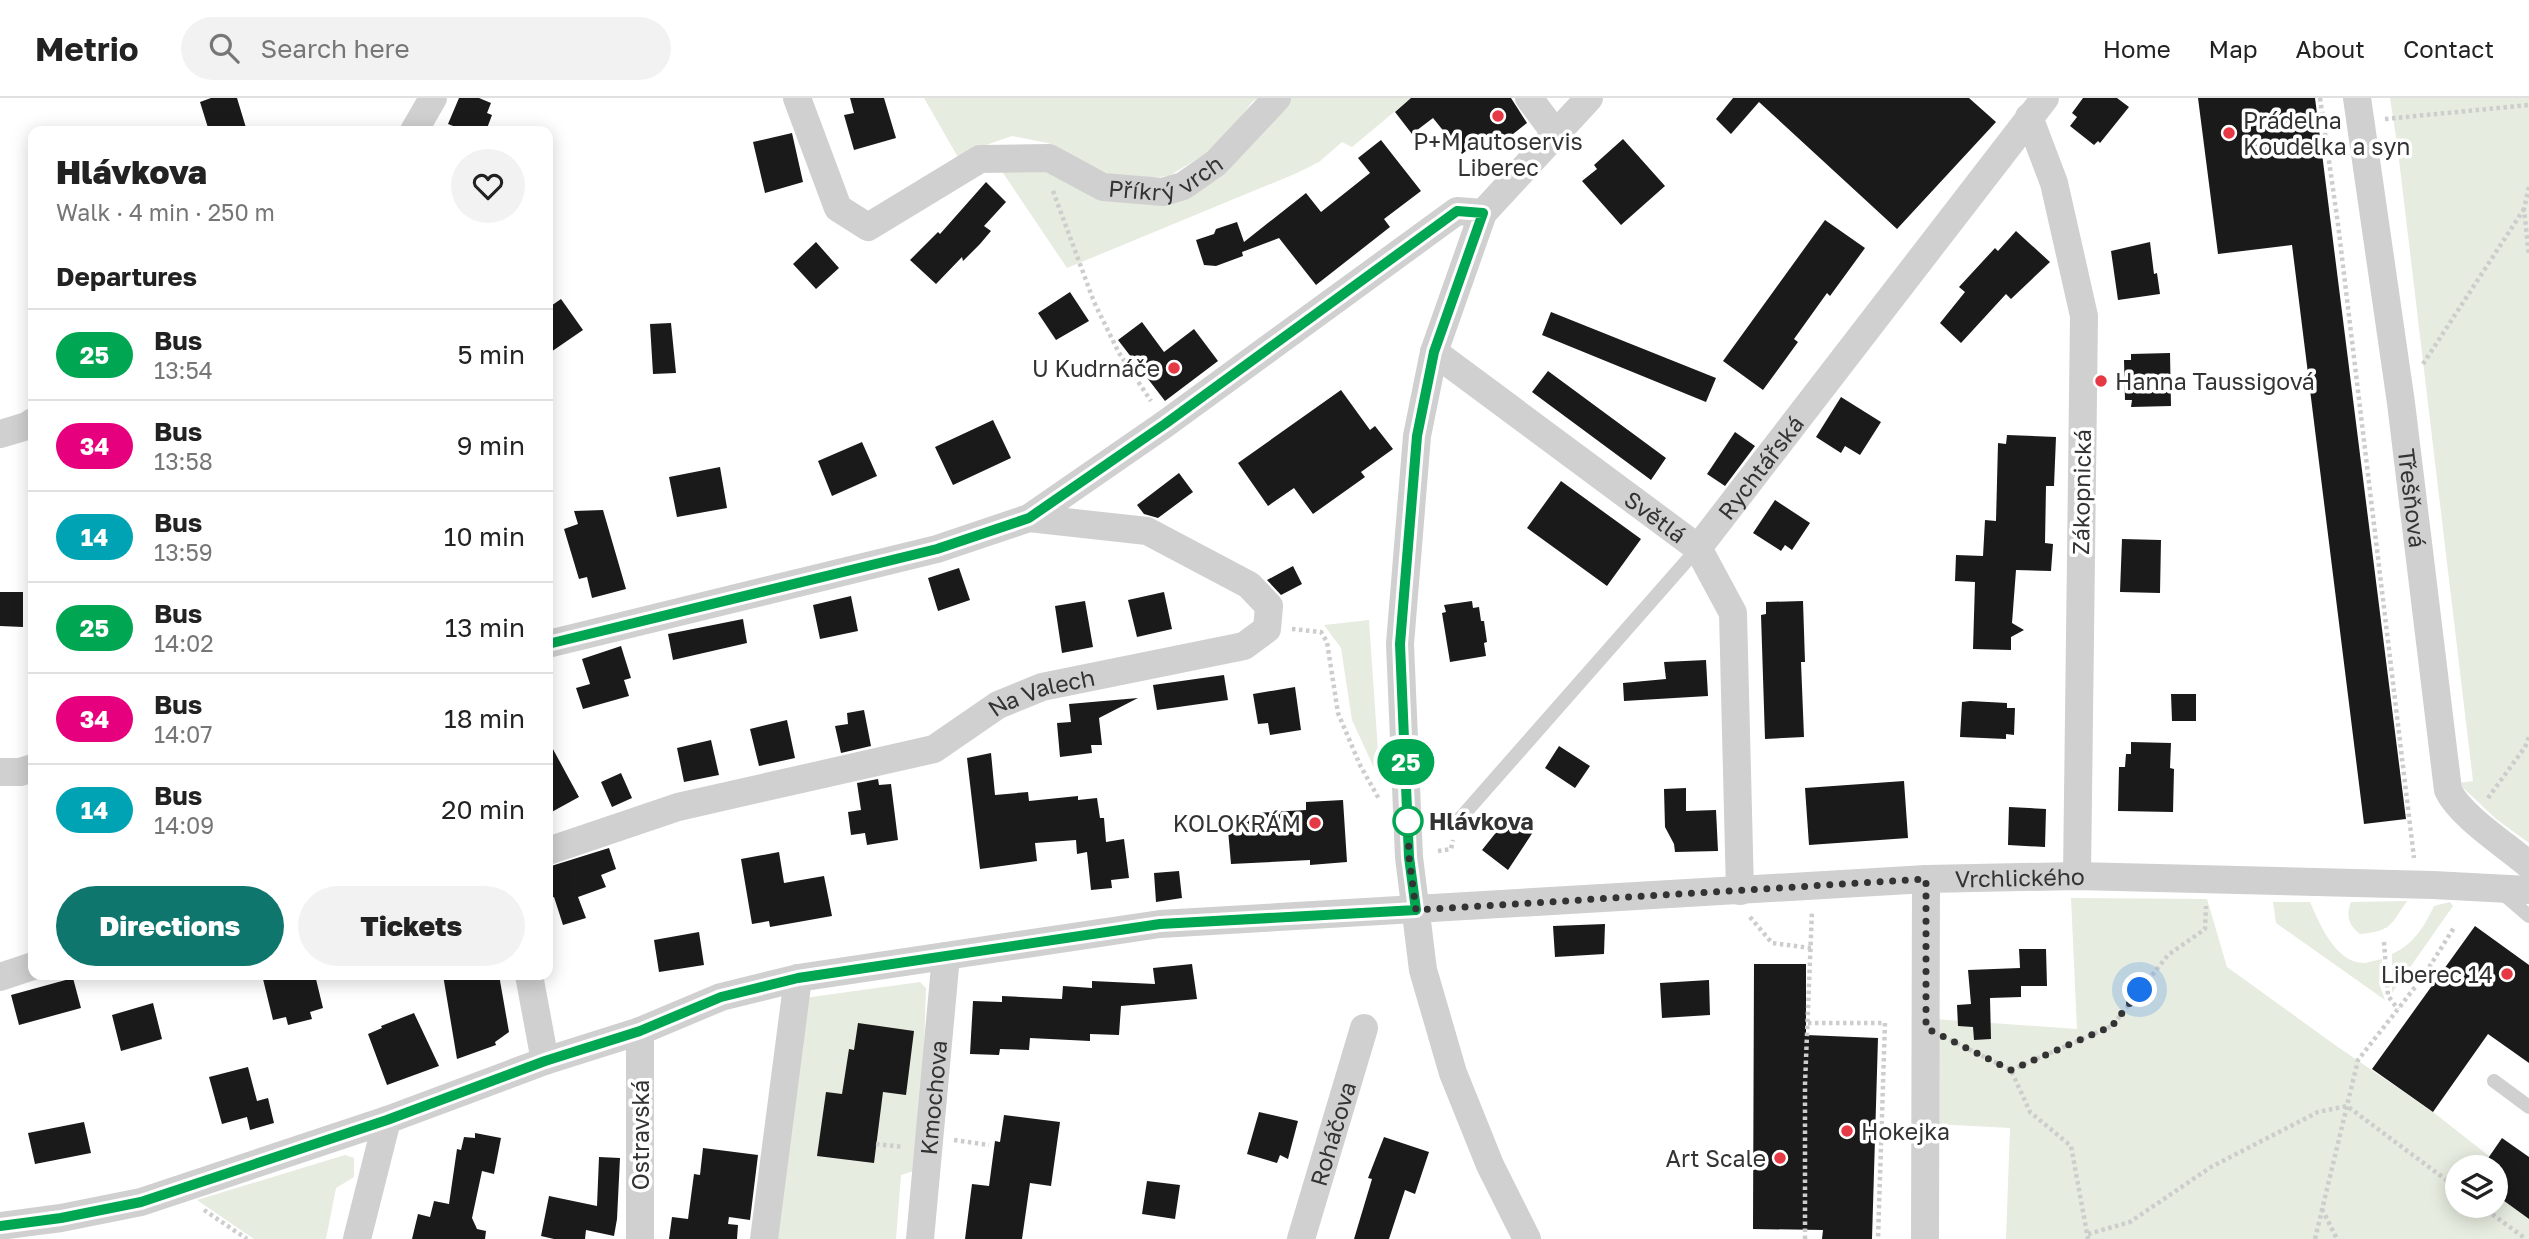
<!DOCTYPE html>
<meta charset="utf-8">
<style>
:root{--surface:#fff;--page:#f2f2f2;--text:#222;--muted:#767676;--line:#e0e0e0;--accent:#0f766e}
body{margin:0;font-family:"Golos Text",sans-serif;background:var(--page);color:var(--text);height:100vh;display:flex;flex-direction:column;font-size:26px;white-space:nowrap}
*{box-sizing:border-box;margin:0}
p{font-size:23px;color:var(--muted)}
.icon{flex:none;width:38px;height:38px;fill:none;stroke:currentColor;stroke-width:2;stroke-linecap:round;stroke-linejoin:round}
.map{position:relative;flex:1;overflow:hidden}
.side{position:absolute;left:28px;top:28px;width:525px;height:854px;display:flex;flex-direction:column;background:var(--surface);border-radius:14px;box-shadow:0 4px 18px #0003}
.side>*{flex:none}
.badge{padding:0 14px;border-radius:23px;font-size:24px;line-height:46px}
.tools{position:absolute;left:2445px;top:1057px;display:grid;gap:14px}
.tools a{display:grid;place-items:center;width:63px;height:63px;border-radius:50%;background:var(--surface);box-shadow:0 4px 18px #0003;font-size:35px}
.you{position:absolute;width:35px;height:35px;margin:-18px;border:5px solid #fff;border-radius:50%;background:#1a73e8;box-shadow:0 0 0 10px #1a73e833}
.map>.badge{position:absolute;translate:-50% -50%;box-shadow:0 0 0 4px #fff}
h2{padding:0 28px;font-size:26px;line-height:63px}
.round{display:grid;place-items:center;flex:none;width:74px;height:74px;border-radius:37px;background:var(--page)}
.summary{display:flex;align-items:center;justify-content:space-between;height:119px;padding:0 28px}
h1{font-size:33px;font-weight:800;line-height:52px}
.action{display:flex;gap:14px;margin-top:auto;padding:14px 28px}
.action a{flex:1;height:80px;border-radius:42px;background:var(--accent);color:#fff;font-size:28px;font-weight:800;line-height:80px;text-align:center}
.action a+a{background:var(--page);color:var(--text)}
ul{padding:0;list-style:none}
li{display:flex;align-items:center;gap:21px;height:91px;padding:0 28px;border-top:2px solid var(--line)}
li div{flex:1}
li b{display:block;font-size:26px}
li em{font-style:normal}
li .badge{min-width:77px;font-weight:700;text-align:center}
header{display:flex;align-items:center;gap:42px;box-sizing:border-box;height:98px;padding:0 35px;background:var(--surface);border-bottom:2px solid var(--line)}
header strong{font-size:33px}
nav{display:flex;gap:38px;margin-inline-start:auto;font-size:24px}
.search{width:490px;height:63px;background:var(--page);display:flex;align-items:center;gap:18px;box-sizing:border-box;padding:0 24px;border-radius:38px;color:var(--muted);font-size:26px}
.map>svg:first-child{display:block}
.green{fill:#e6ecdf}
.building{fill:#1a1a1a}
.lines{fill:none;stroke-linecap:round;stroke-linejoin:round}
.path{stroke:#cdcdcd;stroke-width:4.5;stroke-dasharray:3.5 3.5;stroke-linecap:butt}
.lane{stroke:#d0d0d0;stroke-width:14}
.street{stroke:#d0d0d0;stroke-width:28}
.line-casing{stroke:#fff;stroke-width:16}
.line{stroke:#00a651;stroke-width:10}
.walk{stroke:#333;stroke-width:7;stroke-dasharray:0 12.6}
.poi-dot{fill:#e63946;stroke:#fff;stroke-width:2.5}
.stop-dot{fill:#fff;stroke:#00a651;stroke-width:3.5}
.labels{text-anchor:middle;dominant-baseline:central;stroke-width:7;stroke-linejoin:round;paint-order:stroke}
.poi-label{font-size:23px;fill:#333;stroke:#fff;text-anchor:end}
.street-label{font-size:23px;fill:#333;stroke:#fff}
.stop-label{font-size:23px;font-weight:bold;fill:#333;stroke:#fff;text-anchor:start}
</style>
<header>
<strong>Metrio</strong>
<div class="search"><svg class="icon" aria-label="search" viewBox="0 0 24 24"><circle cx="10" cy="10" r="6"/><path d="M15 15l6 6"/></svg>Search here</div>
<nav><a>Home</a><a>Map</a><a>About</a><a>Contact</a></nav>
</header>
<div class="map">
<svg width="2529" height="1141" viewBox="0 0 2529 1141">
<rect width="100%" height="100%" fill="#fff"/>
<path class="green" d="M 924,0 L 1258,0 L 1252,4 L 1220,47 L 1169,78 L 1121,82 L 1048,45 L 1012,38 L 986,47 L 959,61 Z
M 1288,0 L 1411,0 L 1352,49 L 1342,44 L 1319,64 L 1297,75 L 1067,170 L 999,69 L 1028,66 L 1159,99 Z
M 2390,0 L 2529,0 L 2529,745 L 2496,721 L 2458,685 L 2473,683 L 2397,45 Z
M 1369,522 L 1380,683 L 1352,622 L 1341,550 L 1324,527 Z
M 2071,800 L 2207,801 L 2227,869 L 2335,947 L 2433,1014 L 2489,1058 L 2482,1069 L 2457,1069 L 2457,1108 L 2496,1108 L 2496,1097 L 2529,1121 L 2529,1141 L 2006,1141 L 2010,1030 L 1935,1026 L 1934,921 L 2077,931 Z
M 2407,803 C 2390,828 2391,833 2360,836 C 2348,827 2346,817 2351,804 Z
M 2273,804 L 2310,804 C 2319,825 2336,866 2365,865 C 2370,864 2376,862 2382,861 L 2379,885 L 2385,902 L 2276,825 Z
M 2450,804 L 2453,808 L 2392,895 L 2392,856 C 2414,846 2424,829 2434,808 Z
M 920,884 L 926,890 L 920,1071 L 901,1077 L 896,1141 L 772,1141 L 804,900 Z
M 345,1057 L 354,1060 L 354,1079 L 336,1090 L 326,1141 L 254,1141 L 197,1102 Z"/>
<path class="building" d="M 211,0 L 237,0 L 247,33 L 209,33 L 200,4 Z
M 459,0 L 479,0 L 491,5 L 487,15 L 492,17 L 486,33 L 466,33 L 448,26 Z
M 850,0 L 884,0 L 896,40 L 854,52 L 844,17 L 854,15 Z
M 1411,0 L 1511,0 L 1527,25 L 1494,51 L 1484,39 L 1462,56 L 1433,20 L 1412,36 L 1395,14 Z
M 1733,0 L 1969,0 L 1996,24 L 1897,131 L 1759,4 L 1731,36 L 1716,21 Z
M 2083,0 L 2117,0 L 2129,9 L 2100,45 L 2098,43 L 2094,47 L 2070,28 L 2077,19 L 2072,15 Z
M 2198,0 L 2315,0 L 2406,721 L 2364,726 L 2292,147 L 2218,156 Z
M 792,35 L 803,84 L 765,95 L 753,44 Z
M 1623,41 L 1665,88 L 1621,127 L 1582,83 L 1597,71 L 1594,67 Z
M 1381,42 L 1421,93 L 1384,121 L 1390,129 L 1316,187 L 1279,140 L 1242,154 L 1243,158 L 1216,168 L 1204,167 L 1196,142 L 1214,136 L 1216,131 L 1237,124 L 1244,144 L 1306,95 L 1321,114 L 1370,75 L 1358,60 Z
M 986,84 L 1006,104 L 984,128 L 991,133 L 980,146 L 963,163 L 962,159 L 936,186 L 910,162 L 938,134 L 940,136 Z
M 1825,122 L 1865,150 L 1830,198 L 1827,195 L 1794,241 L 1798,244 L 1763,292 L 1723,263 Z
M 2016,133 L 2050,164 L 2011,201 L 2006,196 L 1961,245 L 1940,225 L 1965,194 L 1959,189 L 1995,150 L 1998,153 Z
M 816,144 L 839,170 L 816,191 L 793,166 Z
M 2150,144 L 2154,176 L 2157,175 L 2160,196 L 2118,202 L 2111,153 Z
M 1070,194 L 1089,223 L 1056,242 L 1038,215 Z
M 561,201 L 583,232 L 548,256 L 548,210 Z
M 1551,214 L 1716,280 L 1706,304 L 1542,237 Z
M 1142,224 L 1164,254 L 1194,231 L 1218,263 L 1165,303 L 1118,242 Z
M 671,225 L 676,275 L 653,276 L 650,226 Z
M 2170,255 L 2171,308 L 2131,309 L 2132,302 L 2125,302 L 2124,262 L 2131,262 L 2131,256 Z
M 1548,273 L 1666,360 L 1651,382 L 1532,294 Z
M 1341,292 L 1370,332 L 1375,328 L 1393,351 L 1361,374 L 1365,379 L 1313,416 L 1294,390 L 1268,408 L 1238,365 Z
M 1841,299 L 1881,324 L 1860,357 L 1845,348 L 1841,355 L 1816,339 Z
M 993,322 L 1011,360 L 953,387 L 935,349 Z
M 1735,334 L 1755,348 L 1725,388 L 1707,376 Z
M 2007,337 L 2056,339 L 2054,388 L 2046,388 L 2045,445 L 2053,446 L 2051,473 L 2016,472 L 2012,525 L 2024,532 L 2011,539 L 2011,552 L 1973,551 L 1975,484 L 1955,483 L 1956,457 L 1983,458 L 1985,422 L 1996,423 L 1998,345 L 2006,346 Z
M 862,344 L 877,378 L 832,398 L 818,363 Z
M 720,369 L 727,410 L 677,419 L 669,379 Z
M 1179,375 L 1193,394 L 1158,420 L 1144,416 L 1137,407 Z
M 1561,383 L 1641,441 L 1607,488 L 1527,430 Z
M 1775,402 L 1810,425 L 1792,452 L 1785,447 L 1781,453 L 1753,435 Z
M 603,412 L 626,491 L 592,500 L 587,479 L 579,481 L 564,431 L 578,426 L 574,413 Z
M 2122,441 L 2161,442 L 2160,495 L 2120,494 Z
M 1293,468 L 1302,486 L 1281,497 L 1267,482 Z
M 959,470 L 970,502 L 938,513 L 928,480 Z
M 0,494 L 23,494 L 23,529 L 0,528 Z
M 1164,494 L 1172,531 L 1137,539 L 1128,502 Z
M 851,498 L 858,533 L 820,541 L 813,507 Z
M 1085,503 L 1093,549 L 1062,555 L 1055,508 Z
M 1472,503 L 1473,510 L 1479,509 L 1481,523 L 1484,523 L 1487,544 L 1484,545 L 1486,558 L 1450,564 L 1442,515 L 1446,514 L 1444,507 Z
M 1803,503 L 1805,564 L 1801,564 L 1804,639 L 1765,641 L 1761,517 L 1766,516 L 1766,504 Z
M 743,521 L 747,545 L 673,562 L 668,536 Z
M 621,548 L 631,580 L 624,582 L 629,598 L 583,611 L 576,590 L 590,586 L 582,561 Z
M 1706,562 L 1708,598 L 1624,603 L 1623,585 L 1666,581 L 1664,564 Z
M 1224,577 L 1228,602 L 1157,612 L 1153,587 Z
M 1295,589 L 1301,632 L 1270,637 L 1268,625 L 1258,626 L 1253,596 Z
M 2171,596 L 2196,596 L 2196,623 L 2172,623 Z
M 1138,600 L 1099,620 L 1102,647 L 1091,647 L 1092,655 L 1060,659 L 1057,625 L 1071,624 L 1069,606 Z
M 1970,603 L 2007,605 L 2007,610 L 2015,610 L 2014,637 L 2006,636 L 2006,641 L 1960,639 L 1962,604 Z
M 864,612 L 871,648 L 841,655 L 835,628 L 848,626 L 847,615 Z
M 787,622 L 795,660 L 759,668 L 750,631 Z
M 548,642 L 579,699 L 548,716 Z
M 711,642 L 719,677 L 684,684 L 677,650 Z
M 2131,644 L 2171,645 L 2170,670 L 2174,671 L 2173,714 L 2118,713 L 2119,669 L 2125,669 L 2126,656 L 2131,656 Z
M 1559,648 L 1590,668 L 1575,690 L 1545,670 Z
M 991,655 L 995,697 L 1028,694 L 1029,703 L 1078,698 L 1078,702 L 1097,700 L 1100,720 L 1104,720 L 1106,744 L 1124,741 L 1129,780 L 1111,782 L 1112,790 L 1091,792 L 1087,754 L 1077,756 L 1076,742 L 1035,745 L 1037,763 L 980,771 L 967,660 Z
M 621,675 L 632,700 L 612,709 L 601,684 Z
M 878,681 L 879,687 L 891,686 L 898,742 L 867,747 L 865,735 L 851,737 L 848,714 L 861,712 L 857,685 Z
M 1904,683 L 1908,740 L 1809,747 L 1805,690 Z
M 1686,690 L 1686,713 L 1716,712 L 1718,753 L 1675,754 L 1674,746 L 1665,729 L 1664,691 Z
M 1343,702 L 1347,764 L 1310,767 L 1310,762 L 1231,766 L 1228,732 L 1240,731 L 1255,715 L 1306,712 L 1306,704 Z
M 2009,709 L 2046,711 L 2045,749 L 2008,747 Z
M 1510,717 L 1533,734 L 1508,772 L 1482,752 Z
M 609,750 L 616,771 L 601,777 L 606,789 L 578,799 L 586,820 L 563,827 L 554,799 L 548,801 L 548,769 Z
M 779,754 L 784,785 L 824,778 L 832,818 L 770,829 L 769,823 L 752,826 L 741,761 Z
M 1179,773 L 1182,800 L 1156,804 L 1154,775 Z
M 1605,826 L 1604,856 L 1555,859 L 1553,828 Z
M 2475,828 L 2529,867 L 2529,965 L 2488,936 L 2433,1014 L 2372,971 Z
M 699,834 L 704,867 L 659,874 L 654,842 Z
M 2019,851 L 2046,851 L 2047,888 L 2021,888 L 2021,899 L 1990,900 L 1991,941 L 1974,942 L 1973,929 L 1958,928 L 1957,907 L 1971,906 L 1968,872 L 2020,870 Z
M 1192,866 L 1197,901 L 1121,908 L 1119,937 L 1090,936 L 1090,943 L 1030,940 L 1029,952 L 1000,951 L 999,957 L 970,956 L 973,903 L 1002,904 L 1002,898 L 1062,901 L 1063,888 L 1092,890 L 1092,883 L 1155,886 L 1153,870 Z
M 1754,866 L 1806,866 L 1806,937 L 1878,940 L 1872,1141 L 1822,1141 L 1823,1132 L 1753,1131 Z
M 262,877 L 315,877 L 323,910 L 310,914 L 312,921 L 288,927 L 286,919 L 273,922 Z
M 443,877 L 499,877 L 509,934 L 495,944 L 496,947 L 457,961 Z
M 73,880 L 81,910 L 19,927 L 11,897 Z
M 1709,882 L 1710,917 L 1662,920 L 1660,885 Z
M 153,905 L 162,941 L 121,953 L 112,917 Z
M 414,915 L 439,968 L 387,987 L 368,936 L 382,930 L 381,928 Z
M 858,925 L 914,933 L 906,997 L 883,994 L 874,1065 L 817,1058 L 826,994 L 842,996 L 849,951 L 854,952 Z
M 248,969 L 257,1003 L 268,1000 L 274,1025 L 250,1032 L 247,1019 L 222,1026 L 209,979 Z
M 1259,1014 L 1298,1023 L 1288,1061 L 1280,1057 L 1277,1065 L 1247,1056 Z
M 1004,1017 L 1060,1024 L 1051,1088 L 1030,1085 L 1022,1141 L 965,1141 L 972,1086 L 989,1088 L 995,1043 L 1000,1044 Z
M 84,1024 L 91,1055 L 35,1066 L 28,1035 Z
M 475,1035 L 501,1040 L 494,1076 L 482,1073 L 472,1120 L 477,1131 L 486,1133 L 485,1141 L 412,1141 L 418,1116 L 430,1119 L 434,1103 L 449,1106 L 457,1051 L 461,1052 L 464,1039 L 475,1040 Z
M 1384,1039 L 1429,1054 L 1415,1096 L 1405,1092 L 1389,1141 L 1354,1141 L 1372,1081 L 1368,1080 Z
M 2502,1040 L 2529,1059 L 2529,1121 L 2496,1097 L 2496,1069 L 2482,1069 Z
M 703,1050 L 758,1057 L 750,1122 L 729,1119 L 728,1126 L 738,1127 L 737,1141 L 669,1141 L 672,1119 L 688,1121 L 694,1076 L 700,1077 Z
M 599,1059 L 620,1060 L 617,1121 L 614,1138 L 586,1132 L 585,1141 L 554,1141 L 541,1138 L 549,1098 L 597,1108 Z
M 1147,1083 L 1180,1087 L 1175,1121 L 1142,1116 Z"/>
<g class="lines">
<path class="path" d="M 2320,0 L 2338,126 L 2414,760
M 2385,21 L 2529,7
M 2529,89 L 2524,111 L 2529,158
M 1053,93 L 1094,204 L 1119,255 L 1151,303
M 2423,266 L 2524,111
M 1292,531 L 1321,534 L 1327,544 L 1338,615 L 1360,667 L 1379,701
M 2488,700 L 2525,649 L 2529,639
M 1438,753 L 1451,751 L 1453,742
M 1750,819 L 1772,845 L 1811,850
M 2384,844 L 2388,898 L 2398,911
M 1808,925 L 1885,925 L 1878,1141
M 1950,942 L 2011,972 L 2030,1014 L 2071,1048 L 2088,1141
M 2011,972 L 2112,928 L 2168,857 L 2205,831 L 2206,808
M 1881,1035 L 1900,1037
M 954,1042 L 989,1047
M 876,1046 L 903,1049
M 2481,1108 L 2526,1141
M 2322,1111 L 2337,1141
M 204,1112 L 247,1141
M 2088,1136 L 2130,1124 L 2211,1069 L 2318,1014 L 2347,1008 L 2457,1090
M 1805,1141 L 1805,986 L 1812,813
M 2315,1141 L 2358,962 L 2423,879 L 2455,828"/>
<path class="lane" d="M 1457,724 L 1698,450
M 2501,794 L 2529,818
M 2494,983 L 2529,1009"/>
<g class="street">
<path id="s1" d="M 797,0 L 838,110 L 868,129 L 980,61 L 1049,60 L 1103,89 L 1163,94 L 1183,88 L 1216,65 L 1277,0"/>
<path d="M 1529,0 L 1555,35"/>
<path id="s2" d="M 2357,0 L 2401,305 L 2448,692 C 2460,718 2506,747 2529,767"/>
<path d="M 2029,19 L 2054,85 L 2084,218 L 2077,778"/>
<path d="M 414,33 L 433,0"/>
<path id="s3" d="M 1434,254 L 1698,450 L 1733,515 L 1740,793"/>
<path d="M 0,336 L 27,328 L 33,324"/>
<path id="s4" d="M 1698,450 L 2045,0"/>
<path d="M 548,546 L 937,451 L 1029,420 L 1165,326 L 1457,113 L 1483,115"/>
<path d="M 0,674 L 20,674 L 33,670"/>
<path id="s5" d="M 548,753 L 678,709 L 934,651 L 998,607 L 1042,589 L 1244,548 L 1267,531 L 1269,508 L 1249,487 L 1147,433 L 1029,420"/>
<path d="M 529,877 L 545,963"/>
<path d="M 0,879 L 33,868"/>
<path d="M 640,933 L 640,1141"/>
<path id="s6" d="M 0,1128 L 61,1120 L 141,1104 L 387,1022 L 545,963 L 640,933 L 721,899 L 798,880 L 1160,826 L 1926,781 L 2077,778 L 2433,787 L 2529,792"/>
<path d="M 357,1141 L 387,1022"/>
<path d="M 764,1141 L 798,880"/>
<path id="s7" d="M 920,1141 L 946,858"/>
<path id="s8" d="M 1301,1141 L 1364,930"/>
<path d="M 1527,1141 L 1490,1067 L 1453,975 L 1423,872 L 1409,759 L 1400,546 L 1417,338 L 1434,254 L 1483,115 L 1589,0"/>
<path d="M 1925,1141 L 1926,781"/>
</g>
</g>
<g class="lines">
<g class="line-casing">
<path id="line" d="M 0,1128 L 61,1120 L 141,1104 L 387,1022 L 545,963 L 640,933 L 721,899 L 798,880 L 1160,826 L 1416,812 L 1409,759 L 1400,546 L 1417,338 L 1434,254 L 1483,115 L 1457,113 L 1165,326 L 1029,420 L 937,451 L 548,546"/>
</g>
<use href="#line" class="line"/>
<path class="walk" d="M 1408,723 L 1409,759 L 1416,812 L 1926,781 L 1926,930 L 2011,972 L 2112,928 L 2140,892"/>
</g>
<g class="poi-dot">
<circle cx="1498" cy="18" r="7"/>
<circle cx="2229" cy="35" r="7"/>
<circle cx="1174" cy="270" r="7"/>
<circle cx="2101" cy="283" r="7"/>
<circle cx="1315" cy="725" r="7"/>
<circle cx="2507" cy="876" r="7"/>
<circle cx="1847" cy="1033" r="7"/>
<circle cx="1780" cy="1060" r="7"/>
</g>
<circle class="stop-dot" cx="1408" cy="723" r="14"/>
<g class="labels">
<g class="poi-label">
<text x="2243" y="22" text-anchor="start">Prádelna<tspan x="2243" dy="26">Koudelka a syn</tspan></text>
<text x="1498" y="43" text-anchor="middle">P+M autoservis<tspan x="1498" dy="26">Liberec</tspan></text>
<text x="1160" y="270">U Kudrnáče</text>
<text x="2115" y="283" text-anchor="start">Hanna Taussigová</text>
<text x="1301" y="725">KOLOKRÁM</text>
<text x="2493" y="876">Liberec 14</text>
<text x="1861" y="1033" text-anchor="start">Hokejka</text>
<text x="1766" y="1060">Art Scale</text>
</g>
<g class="street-label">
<text stroke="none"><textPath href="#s1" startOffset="480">Příkrý vrch</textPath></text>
<text stroke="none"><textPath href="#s4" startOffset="102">Rychtářská</textPath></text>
<text transform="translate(2081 394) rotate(-89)">Zákopnická</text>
<text stroke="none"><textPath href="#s2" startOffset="404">Třešňová</textPath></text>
<text stroke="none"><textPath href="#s3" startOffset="276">Světlá</textPath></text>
<text stroke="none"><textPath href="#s5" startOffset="523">Na Valech</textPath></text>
<text stroke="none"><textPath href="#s6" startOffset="2065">Vrchlického</textPath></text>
<text stroke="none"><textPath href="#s7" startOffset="142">Kmochova</textPath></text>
<text stroke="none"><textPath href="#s8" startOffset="110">Roháčova</textPath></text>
<text transform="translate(640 1037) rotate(-90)">Ostravská</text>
</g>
<g class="stop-label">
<text x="1429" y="723">Hlávkova</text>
</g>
</g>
</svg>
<div class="tools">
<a><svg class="icon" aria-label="layers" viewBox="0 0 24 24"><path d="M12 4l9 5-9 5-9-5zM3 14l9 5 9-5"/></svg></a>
</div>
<div class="you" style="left:2140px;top:892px"></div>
<b class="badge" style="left:1406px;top:664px;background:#00a651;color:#fff">25</b>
<section class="side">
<div class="summary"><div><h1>Hlávkova</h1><p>Walk · 4 min · 250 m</p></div><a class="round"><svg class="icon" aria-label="heart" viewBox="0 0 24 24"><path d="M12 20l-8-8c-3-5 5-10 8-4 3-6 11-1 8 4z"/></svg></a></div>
<h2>Departures</h2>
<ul>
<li><span class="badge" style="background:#00a651;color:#fff">25</span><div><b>Bus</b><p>13:54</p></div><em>5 min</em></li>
<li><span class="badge" style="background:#e6007e;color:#fff">34</span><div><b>Bus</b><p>13:58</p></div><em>9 min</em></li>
<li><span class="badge" style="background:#00a3b4;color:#fff">14</span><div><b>Bus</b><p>13:59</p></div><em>10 min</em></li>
<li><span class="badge" style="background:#00a651;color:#fff">25</span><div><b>Bus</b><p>14:02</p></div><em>13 min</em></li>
<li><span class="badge" style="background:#e6007e;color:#fff">34</span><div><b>Bus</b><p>14:07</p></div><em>18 min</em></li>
<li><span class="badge" style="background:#00a3b4;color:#fff">14</span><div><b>Bus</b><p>14:09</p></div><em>20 min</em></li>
</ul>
<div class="action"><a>Directions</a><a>Tickets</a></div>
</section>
</div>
